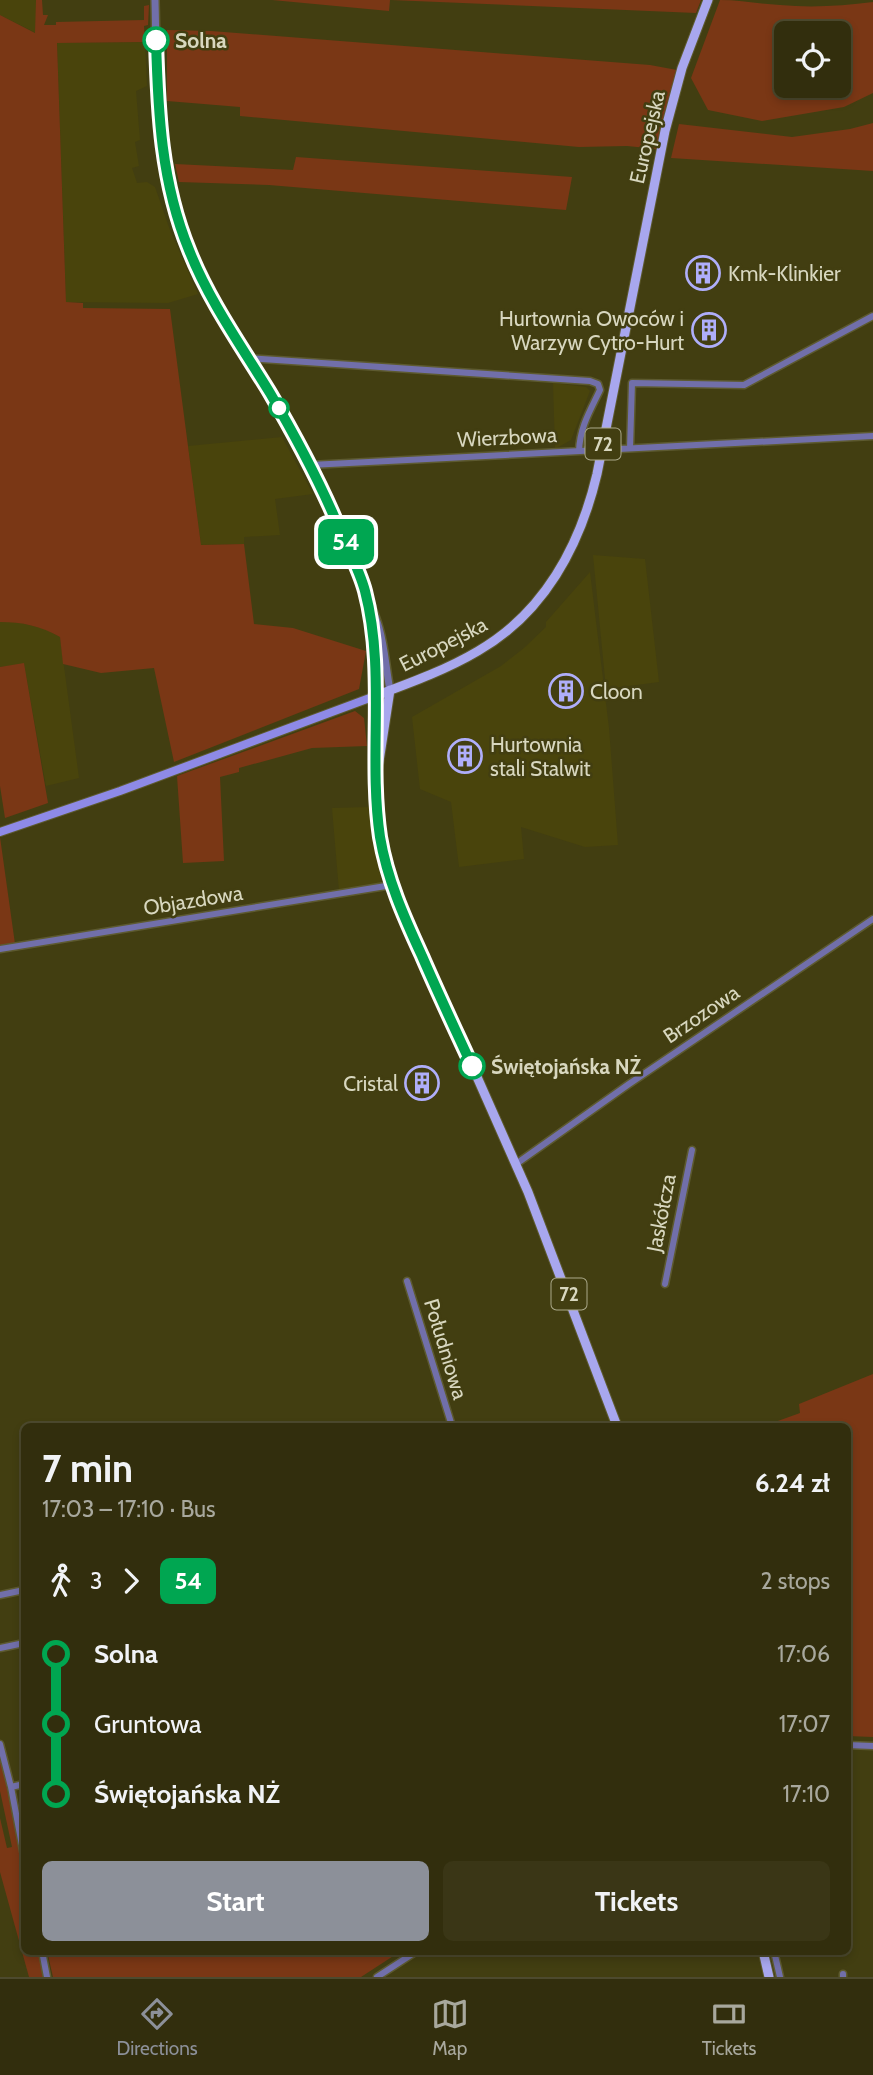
<!DOCTYPE html>
<meta charset="utf-8">
<style>
:root{--surface:#322e0d;--page:#3a3616;--text:#f1f3f6;--muted:#a8a89d;--line:#4d4a2e;--accent:#8c9099}
body{margin:0;font-family:Cabin,sans-serif;background:var(--page);color:var(--text);height:100vh;display:flex;flex-direction:column;font-size:26px;white-space:nowrap}
*{box-sizing:border-box;margin:0}
p{font-size:23px;color:var(--muted)}
.icon{flex:none;width:38px;height:38px;fill:none;stroke:currentColor;stroke-width:2;stroke-linecap:round;stroke-linejoin:round}
.map{position:relative;flex:1;overflow:hidden}
.drawer{position:absolute;left:21px;top:1423px;width:830px;height:532px;display:flex;flex-direction:column;background:var(--surface);border-radius:10px;box-shadow:0 4px 10px #0003,0 0 0 2px var(--line)}
.drawer>*{flex:none}
.badge{padding:0 14px;border-radius:10px;font-size:24px;line-height:46px}
.controls{position:absolute;left:774px;top:21px;display:grid;gap:14px}
.controls a{display:grid;place-items:center;width:77px;height:77px;border-radius:10px;background:var(--surface);box-shadow:0 4px 10px #0003,0 0 0 2px var(--line);font-size:35px}
.map>.badge{position:absolute;translate:-50% -50%;box-shadow:0 0 0 4px #fff}
.legs{display:flex;align-items:center;gap:10px;height:77px;padding:0 21px;font-size:23px}
.legs p{margin-inline-start:auto}
.headline{display:flex;align-items:center;justify-content:space-between;height:119px;padding:0 21px}
h1{font-size:38px;font-weight:700;line-height:52px}
.button{display:flex;gap:14px;margin-top:auto;padding:14px 21px}
.button a{flex:1;height:80px;border-radius:10px;background:var(--accent);color:#fff;font-size:28px;font-weight:700;line-height:80px;text-align:center}
.button a+a{background:var(--page);color:var(--text)}
ul{padding:0 21px;list-style:none}
li{display:flex;align-items:center;gap:24px;height:70px;font-size:26px}
li i{display:grid;place-items:center;width:10px;height:100%;margin:0 9px;background:currentColor}
li i::after{content:'';width:18px;height:18px;margin:-9px;border:5px solid;border-radius:50%;background:var(--surface)}
li p{margin-inline-start:auto}
li:first-child i{background:linear-gradient(#0000 50%,currentColor 0)}
li:last-child i{background:linear-gradient(currentColor 50%,#0000 0)}
.dock{display:flex;justify-content:space-around;align-items:center;height:98px;border-top:2px solid var(--line);background:var(--surface);font-size:19px;color:var(--muted)}
.dock a{display:grid;justify-items:center;gap:4px}
.dock .current{color:var(--accent)}
.map>svg:first-child{display:block}
.built{fill:#49440c}
.green{fill:#7a3715;fill-rule:evenodd}
.lines{fill:none;stroke-linecap:round;stroke-linejoin:round}
.minor-casing{stroke:#5d5a30;stroke-width:9}
.tertiary-casing{stroke:#5d5a30;stroke-width:10}
.secondary-casing{stroke:#5d5a30;stroke-width:10}
.primary-casing{stroke:#5d5a30;stroke-width:11}
.minor{stroke:#716faa;stroke-width:6}
.tertiary{stroke:#716faa;stroke-width:7}
.secondary{stroke:#8e8ae7;stroke-width:8}
.primary{stroke:#a8a7ee;stroke-width:9}
.line-1-casing{stroke:#fff;stroke-width:16}
.line-1{stroke:#00a651;stroke-width:10}
.stop-1-dot{fill:#fff;stroke:#00a651;stroke-width:3.5}
.labels{text-anchor:middle;dominant-baseline:central;stroke-width:5;stroke-linejoin:round;paint-order:stroke}
.shield{fill:#423e11;stroke:#aba98b;stroke-width:2}
.shield-label{font-size:19px;font-weight:bold;fill:#d8d7bf}
.stop-label{font-size:21px;font-weight:bold;fill:#d8d7bf;stroke:#423e11;text-anchor:start}
.street-label{font-size:21px;fill:#d8d7bf;stroke:#423e11}
.poi-label{font-size:21px;fill:#d8d7bf;stroke:#423e11;text-anchor:start}
</style>
<div class="map">
<svg width="873" height="1977" viewBox="0 0 873 1977">
<rect width="100%" height="100%" fill="#423e11"/>
<path class="built" d="M 0,0 L 36,0 L 36,33 L 0,15 Z
M 145,42 L 147,86 L 136,91 L 140,140 L 135,142 L 139,166 L 132,168 L 137,183 L 147,182 L 155,187 L 170,230 L 198,294 L 168,303 L 66,302 L 57,43 Z
M 553,383 L 586,387 L 590,391 L 571,440 L 555,449 Z
M 282,437 L 313,494 L 275,499 L 280,535 L 244,537 L 244,544 L 201,545 L 188,446 Z
M 593,555 L 645,559 L 659,682 L 606,689 Z
M 590,572 L 609,728 L 618,845 L 585,847 L 521,827 L 524,859 L 459,867 L 451,802 L 420,789 L 412,717 L 501,666 L 524,648 L 546,627 L 546,622 Z
M 0,622 L 17,622 L 46,629 L 60,637 L 79,778 L 46,786 L 24,664 L 0,667 Z
M 370,807 L 370,825 L 382,884 L 339,891 L 332,808 Z"/>
<path class="green" d="M 36,0 L 42,0 L 43,15 L 48,15 L 44,25 L 56,25 L 56,22 L 144,20 L 144,6 L 149,5 L 148,25 L 144,26 L 145,42 L 57,43 L 66,302 L 83,303 L 83,308 L 170,309 L 201,545 L 244,544 L 254,624 L 293,628 L 366,651 L 359,689 L 174,762 L 154,668 L 101,673 L 63,664 L 60,637 C 41,626 22,622 0,622 L 0,15 L 35,33 Z
M 272,0 L 390,0 L 389,11 Z
M 391,0 L 701,0 L 696,13 Z
M 720,0 C 740,0 759,4 780,5 C 811,8 842,6 873,2 L 873,93 L 844,107 L 762,121 L 708,110 L 691,78 ZM 786,33 L 838,33 L 838,86 L 786,86 Z
M 167,30 L 211,31 L 650,65 L 677,70 L 657,149 L 627,146 L 579,147 L 240,116 L 240,107 L 167,101 Z
M 873,123 L 873,171 L 671,158 L 679,124 L 792,137 L 850,129 Z
M 296,157 L 572,177 L 566,210 L 269,185 L 179,182 L 175,164 L 293,170 Z
M 24,663 L 48,803 L 5,818 L 0,786 L 0,667 Z
M 355,711 L 364,718 L 367,746 L 312,748 L 239,768 L 239,772 L 220,777 L 224,861 L 183,863 L 177,776 Z
M 0,837 L 15,944 L 0,946 Z
M 873,1374 L 873,1737 L 847,1736 L 847,1426 L 764,1426 L 800,1413 L 799,1404 Z
M 0,1753 L 24,1874 L 24,1951 L 38,1951 L 43,1977 L 29,1977 L 0,1872 L 0,1818 L 7,1848 L 12,1847 L 0,1791 Z
M 47,1951 L 401,1951 L 361,1977 L 53,1977 Z"/>
<g class="lines">
<g class="minor-casing">
<path id="minor" d="M 248,358 L 590,381 L 598,384 L 600,390 C 590,411 580,427 579,451
M 630,448 L 632,383 L 744,385 L 873,316
M 310,465 L 873,436
M 0,949 L 392,885
M 516,1164 L 629,1084 L 873,919
M 407,1281 L 452,1426
M 665,1284 L 692,1150
M 0,1595 L 24,1590
M 0,1648 L 24,1643
M 0,1744 L 11,1787 L 24,1856
M 847,1745 L 873,1746
M 11,1787 L 24,1784
M 42,1951 L 47,1977
M 774,1951 L 780,1977
M 843,1974 L 843,1977
M 377,1977 L 417,1951"/>
</g>
<g class="tertiary-casing">
<path id="tertiary" d="M 155,0 C 157,80 155,159 183,235 C 204,293 241,345 272,397 C 308,458 340,522 364,588 C 369,601 375,614 379,628 C 385,648 386,670 390,690
M 367,603 L 374,638 L 375,696"/>
</g>
<g class="secondary-casing">
<path id="secondary" d="M 0,832 L 120,791 L 375,696"/>
</g>
<g class="primary-casing">
<path id="primary" d="M 378,768 L 390,690
M 617,1426 L 528,1192 L 392,885 C 372,825 374,759 375,696 C 410,683 446,670 478,651 C 544,613 580,546 597,474 L 665,131 L 682,68 L 708,0
M 763,1951 L 769,1977"/>
</g>
<use href="#minor" class="minor"/>
<use href="#tertiary" class="tertiary"/>
<use href="#secondary" class="secondary"/>
<use href="#primary" class="primary"/>
</g>
<g class="lines">
<g class="line-1-casing">
<path id="line-1" d="M 156,40 C 158,112 161,182 189,250 C 209,301 242,347 270,393 C 297,439 322,486 342,535 C 350,553 360,572 365,591 C 386,671 368,756 380,837 C 387,879 404,917 422,956 C 438,993 455,1029 472,1066"/>
</g>
<use href="#line-1" class="line-1"/>
</g>
<defs>
<g id="building-ring" transform="scale(1.75)"><circle r="9.5" fill="#423e11" stroke="#afaefa" stroke-width="1.5"/><path d="M-4-6H4V6H1V3H-1V6H-4ZM-2.5-4.3h1.7v1.8h-1.7ZM.8-4.3h1.7v1.8H.8ZM-2.5-1h1.7V.8h-1.7ZM.8-1h1.7V.8H.8Z" fill="#afaefa"/></g>
</defs>
<g fill-rule="evenodd">
<use href="#building-ring" x="703" y="273"/>
<use href="#building-ring" x="709" y="330"/>
<use href="#building-ring" x="566" y="691"/>
<use href="#building-ring" x="465" y="756"/>
<use href="#building-ring" x="422" y="1083"/>
</g>
<g class="stop-1-dot">
<circle cx="156" cy="40" r="12"/>
<circle cx="279" cy="408" r="9"/>
<circle cx="472" cy="1066" r="12"/>
</g>
<g class="labels">
<g class="shield">
<rect x="585.5" y="428.5" width="35" height="31" rx="5"/>
<rect x="551.5" y="1278.5" width="35" height="31" rx="5"/>
</g>
<g class="shield-label">
<text x="603" y="444">72</text>
<text x="569" y="1294">72</text>
</g>
<g class="stop-label">
<text x="175" y="40">Solna</text>
<text x="491" y="1066">Świętojańska NŻ</text>
</g>
<g class="street-label">
<text transform="translate(647 137) rotate(-77)">Europejska</text>
<text transform="translate(507 437) rotate(-3)">Wierzbowa</text>
<text transform="translate(443 644) rotate(-27)">Europejska</text>
<text transform="translate(193 900) rotate(-9)">Objazdowa</text>
<text transform="translate(701 1014) rotate(-34)">Brzozowa</text>
<text transform="translate(661 1213) rotate(-79)">Jaskółcza</text>
<text transform="translate(446 1349) rotate(73)">Południowa</text>
</g>
<g class="poi-label">
<text x="728" y="273">Kmk-Klinkier</text>
<text x="684" y="318" text-anchor="end">Hurtownia Owoców i<tspan x="684" dy="24">Warzyw Cytro-Hurt</tspan></text>
<text x="590" y="691">Cloon</text>
<text x="490" y="744">Hurtownia<tspan x="490" dy="24">stali Stalwit</tspan></text>
<text x="398" y="1083" text-anchor="end">Cristal</text>
</g>
</g>
</svg>
<div class="controls">
<a><svg class="icon" aria-label="locate" viewBox="0 0 24 24"><circle cx="12" cy="12" r="6"/><path d="M12 2v4M12 18v4M2 12h4M18 12h4"/></svg></a>
</div>
<b class="badge" style="left:346px;top:542px;background:#00a651;color:#fff">54</b>
<section class="drawer">
<div class="headline"><div><h1>7 min</h1><p>17:03 – 17:10 · Bus</p></div><b>6.24 zł</b></div>
<div class="legs"><svg class="icon" aria-label="walk" viewBox="0 0 24 24"><circle cx="13" cy="4" r="2"/><path d="M13 8l-2 6 4 7M11 14l-3 7M7 12l3-4h3l4 4"/></svg>3<svg class="icon" aria-label="forward" viewBox="0 0 24 24"><path d="M9 5l7 7-7 7"/></svg><b class="badge" style="background:#00a651;color:#fff">54</b><p>2 stops</p></div>
<ul>
<li><i style="color:#00a651"></i><b>Solna</b><p>17:06</p></li>
<li><i style="color:#00a651"></i><span>Gruntowa</span><p>17:07</p></li>
<li><i style="color:#00a651"></i><b>Świętojańska NŻ</b><p>17:10</p></li>
</ul>
<div class="button"><a>Start</a><a>Tickets</a></div>
</section>
</div>
<nav class="dock">
<a class="current"><svg class="icon" aria-label="directions" viewBox="0 0 24 24"><path d="M12 3l9 9-9 9-9-9zM9 14v-3h6M13 9l2 2-2 2"/></svg>Directions</a>
<a><svg class="icon" aria-label="map" viewBox="0 0 24 24"><path d="M3 6l6-2 6 2 6-2v14l-6 2-6-2-6 2zM9 4v14M15 6v14"/></svg>Map</a>
<a><svg class="icon" aria-label="tickets" viewBox="0 0 24 24"><path d="M3 7h18v10H3zM15 7v10"/></svg>Tickets</a>
</nav>
